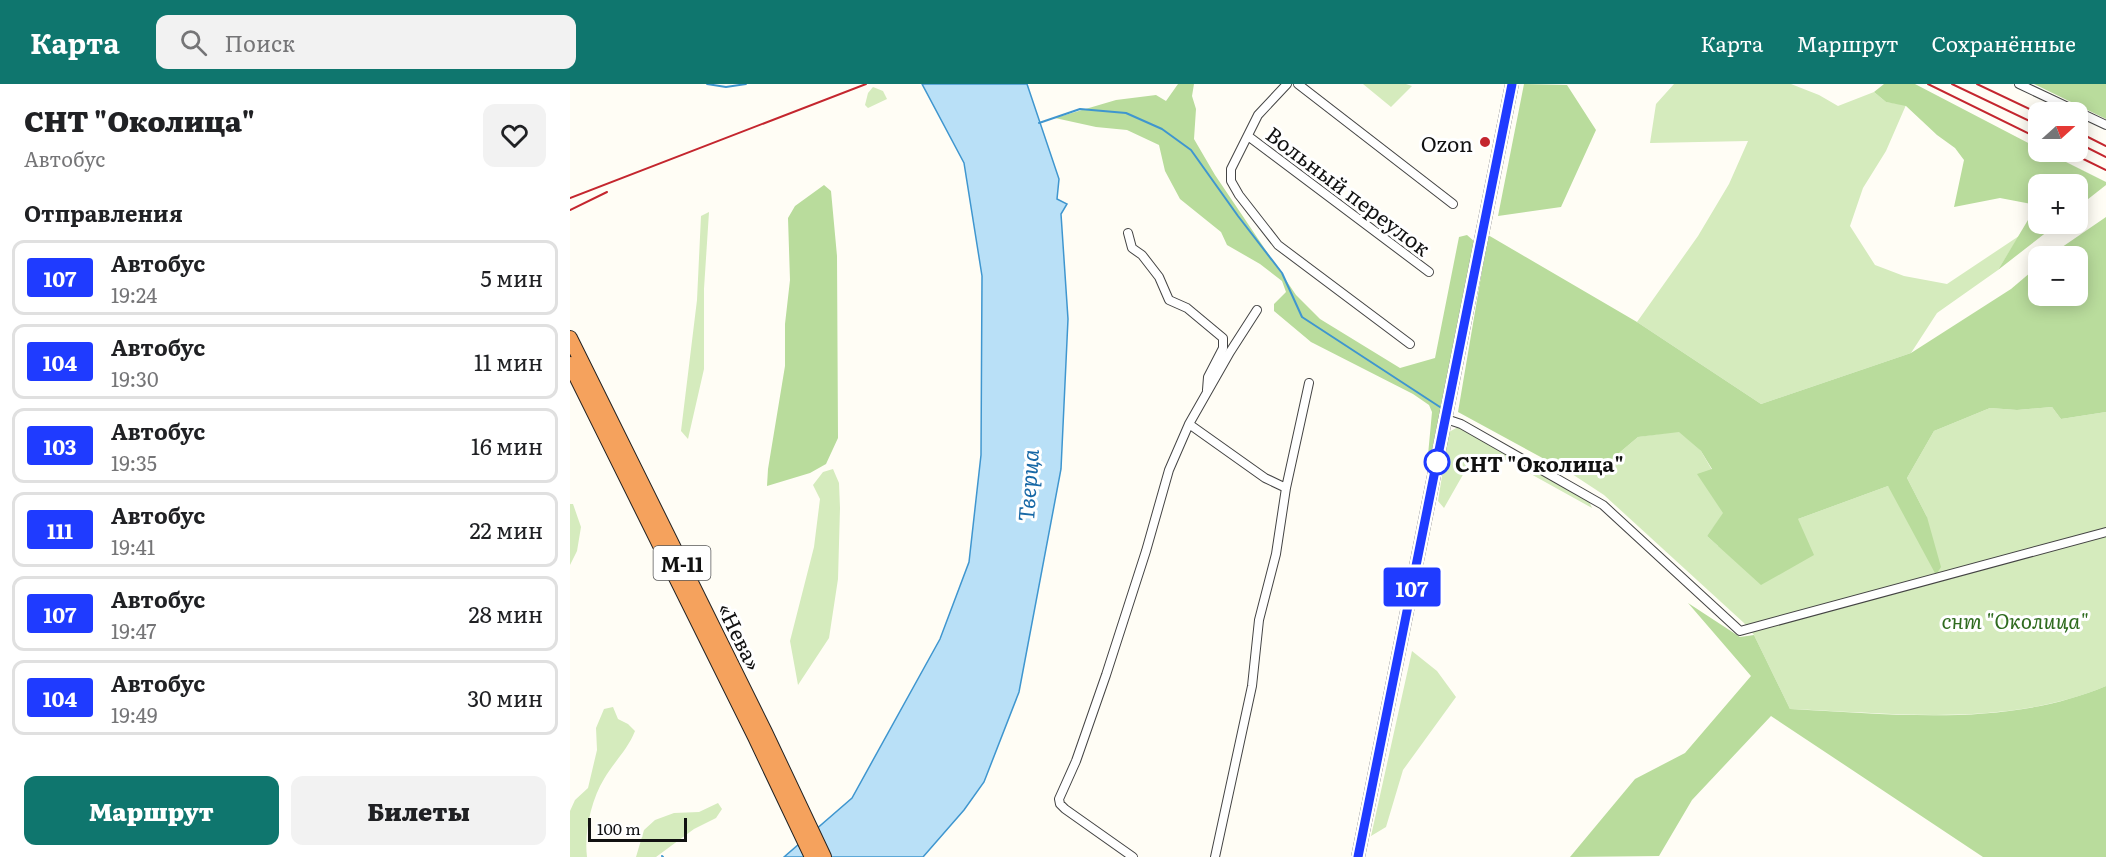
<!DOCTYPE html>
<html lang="ru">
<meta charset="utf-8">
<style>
:root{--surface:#fff;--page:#f2f2f2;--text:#202124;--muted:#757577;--line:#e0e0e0;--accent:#0f766e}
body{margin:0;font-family:Literata,serif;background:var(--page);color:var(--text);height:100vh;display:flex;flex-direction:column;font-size:22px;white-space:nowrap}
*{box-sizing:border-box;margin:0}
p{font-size:20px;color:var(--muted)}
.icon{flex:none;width:33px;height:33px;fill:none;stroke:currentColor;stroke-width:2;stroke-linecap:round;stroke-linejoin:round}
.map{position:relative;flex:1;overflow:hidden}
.side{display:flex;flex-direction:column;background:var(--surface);width:570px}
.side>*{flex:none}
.badge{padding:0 12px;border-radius:4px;font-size:21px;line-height:39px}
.needle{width:39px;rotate:69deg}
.controls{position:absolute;left:1458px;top:18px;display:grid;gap:12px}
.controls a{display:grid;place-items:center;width:60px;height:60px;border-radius:12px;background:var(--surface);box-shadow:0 3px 15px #0003;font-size:30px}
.scale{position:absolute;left:18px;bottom:15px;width:99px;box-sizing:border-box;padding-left:6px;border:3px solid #111;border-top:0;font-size:16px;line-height:21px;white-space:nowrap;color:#111;-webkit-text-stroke:4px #fff;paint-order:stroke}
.map>.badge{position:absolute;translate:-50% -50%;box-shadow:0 0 0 3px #fff}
h2{padding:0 24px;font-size:22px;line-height:54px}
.round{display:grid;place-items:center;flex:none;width:63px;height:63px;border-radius:12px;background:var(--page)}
.overview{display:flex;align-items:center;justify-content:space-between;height:102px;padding:0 24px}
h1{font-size:28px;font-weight:800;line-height:45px}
.action{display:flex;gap:12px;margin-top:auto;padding:12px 24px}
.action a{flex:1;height:69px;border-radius:12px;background:var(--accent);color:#fff;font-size:24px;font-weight:800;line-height:69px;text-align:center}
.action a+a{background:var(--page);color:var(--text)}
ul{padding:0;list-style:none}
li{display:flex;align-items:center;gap:18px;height:75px;margin:0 12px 9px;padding:0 12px;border:3px solid var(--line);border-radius:12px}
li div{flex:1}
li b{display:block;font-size:22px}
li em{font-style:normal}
li .badge{min-width:66px;font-weight:700;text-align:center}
header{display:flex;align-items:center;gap:36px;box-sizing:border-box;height:84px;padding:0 30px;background:var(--accent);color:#fff}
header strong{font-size:28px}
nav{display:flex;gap:33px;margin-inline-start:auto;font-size:21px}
.search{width:420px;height:54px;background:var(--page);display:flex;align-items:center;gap:15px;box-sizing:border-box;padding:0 21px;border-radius:12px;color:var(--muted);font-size:22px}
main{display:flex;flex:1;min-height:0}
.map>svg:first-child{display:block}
.green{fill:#d5ebbd}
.forest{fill:#b9dc9c}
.water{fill:#b9e0f7;stroke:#3f96cf;stroke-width:1.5}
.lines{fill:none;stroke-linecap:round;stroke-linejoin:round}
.stream{stroke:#3f96cf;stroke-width:2}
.minor-casing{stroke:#444;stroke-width:10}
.secondary-casing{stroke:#333;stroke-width:14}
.motorway-casing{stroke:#222;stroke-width:16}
.minor{stroke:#fff;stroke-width:8}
.secondary{stroke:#fff6b0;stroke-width:10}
.motorway{stroke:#f5a25d;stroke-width:14}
.rail{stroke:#c4262e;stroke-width:2}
.line-casing{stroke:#fff;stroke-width:14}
.line{stroke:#1f3bff;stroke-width:9}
.poi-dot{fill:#c4262e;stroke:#fff;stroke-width:2}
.stop-dot{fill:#fff;stroke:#1f3bff;stroke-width:3}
.labels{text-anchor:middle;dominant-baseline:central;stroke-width:6;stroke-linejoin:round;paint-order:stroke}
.shield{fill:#fff;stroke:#585858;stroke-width:1.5}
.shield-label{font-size:20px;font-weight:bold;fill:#111}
.poi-label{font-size:21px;fill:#111;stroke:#fff;text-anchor:end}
.street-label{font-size:21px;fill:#111;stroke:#fff}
.stop-label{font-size:21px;font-weight:bold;fill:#111;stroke:#fff;text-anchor:start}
.park-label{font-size:21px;font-style:italic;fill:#2f6b1f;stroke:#fff}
.water-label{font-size:22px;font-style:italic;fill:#1768a6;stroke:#fff}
</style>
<header>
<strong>Карта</strong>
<div class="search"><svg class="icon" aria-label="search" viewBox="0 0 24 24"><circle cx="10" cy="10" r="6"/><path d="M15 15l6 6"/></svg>Поиск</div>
<nav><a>Карта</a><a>Маршрут</a><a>Сохранённые</a></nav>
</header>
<main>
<section class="side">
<div class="overview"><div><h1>СНТ &quot;Околица&quot;</h1><p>Автобус</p></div><a class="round"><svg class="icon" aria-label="heart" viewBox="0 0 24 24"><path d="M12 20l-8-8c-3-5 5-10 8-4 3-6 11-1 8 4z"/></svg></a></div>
<h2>Отправления</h2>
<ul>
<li><span class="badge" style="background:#1f3bff;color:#fff">107</span><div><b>Автобус</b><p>19:24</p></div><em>5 мин</em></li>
<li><span class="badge" style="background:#1f3bff;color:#fff">104</span><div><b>Автобус</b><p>19:30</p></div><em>11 мин</em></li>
<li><span class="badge" style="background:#1f3bff;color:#fff">103</span><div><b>Автобус</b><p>19:35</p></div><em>16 мин</em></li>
<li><span class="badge" style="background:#1f3bff;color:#fff">111</span><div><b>Автобус</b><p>19:41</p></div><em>22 мин</em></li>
<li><span class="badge" style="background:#1f3bff;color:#fff">107</span><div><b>Автобус</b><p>19:47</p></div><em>28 мин</em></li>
<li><span class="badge" style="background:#1f3bff;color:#fff">104</span><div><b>Автобус</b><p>19:49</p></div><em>30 мин</em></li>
</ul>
<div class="action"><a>Маршрут</a><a>Билеты</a></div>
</section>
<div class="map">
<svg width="1536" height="773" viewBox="0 0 1536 773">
<rect width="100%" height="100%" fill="#fffdf5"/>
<path class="green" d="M 793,0 L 836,0 L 842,2 L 821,23 Z
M 1104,0 L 1221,0 L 1249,11 L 1268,22 L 1304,8 L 1316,18 L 1336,21 L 1316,67 L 1293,104 L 1280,142 L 1305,181 L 1334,192 L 1377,200 L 1449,152 L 1428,186 L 1367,229 L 1341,269 L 1191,320 L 1067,238 L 1128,152 L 1159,100 L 1178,57 L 1080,59 L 1086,20 Z
M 303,3 L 313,7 L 317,15 L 298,24 L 295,21 L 298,9 Z
M 139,128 L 134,205 L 134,285 L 118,355 L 111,347 L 127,216 L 131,132 Z
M 1482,323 L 1491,335 L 1536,328 L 1536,602 C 1436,644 1325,629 1220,625 L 1184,551 L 1174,539 L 1034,411 L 1002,390 L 1036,380 L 1068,353 L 1109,347 L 1131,367 L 1142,386 L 1154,429 L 1137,452 L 1148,462 L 1228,435 L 1318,402 L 1357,433 L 1337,394 L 1364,347 L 1420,324 L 1447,326 Z
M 888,343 L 1019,417 L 1022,424 L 925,370 L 903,373 L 874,424 L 868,417 L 879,348 Z
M 263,385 L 269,399 L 270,424 L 268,495 L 259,554 L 228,601 L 220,557 L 244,463 L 250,415 L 243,401 L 253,388 Z
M 0,420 L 3,420 L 11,443 L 7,467 L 0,481 Z
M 842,567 L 867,587 L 886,613 L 833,686 L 816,743 L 801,752 Z
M 43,623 L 48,635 L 58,640 L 65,647 C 58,665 44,678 34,695 C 21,716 14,749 17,773 L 0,773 L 0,727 L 5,716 L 18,704 L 27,666 L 26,644 L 34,625 Z
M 148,719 L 152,725 L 146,734 L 124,745 L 86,773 L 66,773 L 74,746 L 85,736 L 104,729 L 129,728 Z"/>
<path class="forest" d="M 608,0 L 624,0 L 622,12 L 626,25 L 624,55 L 645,91 L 726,211 L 750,235 L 830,284 L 865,274 L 889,153 L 897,151 L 905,158 L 861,371 L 858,371 L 862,328 L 859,321 L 843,310 L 741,258 L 704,227 L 704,220 L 716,208 L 712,197 L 690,180 L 657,161 L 651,148 L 610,115 L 595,87 L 589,61 L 557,46 L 526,43 L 485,34 L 546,16 L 586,11 L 596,17 Z
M 954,0 L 997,1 L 1026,46 L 991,123 L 928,132 Z
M 1314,0 L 1345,0 L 1468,64 L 1468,68 L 1476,68 L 1536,98 L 1536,101 L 1508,123 L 1508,100 L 1468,100 L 1468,140 L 1487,140 L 1428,186 L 1467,121 L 1430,114 L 1384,123 L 1394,76 L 1385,64 L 1367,51 L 1336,22 L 1316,18 L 1304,8 Z
M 1464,0 L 1536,0 L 1536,35 Z
M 254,101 L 261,107 L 267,172 L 268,354 L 256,380 L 240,389 L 197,402 L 198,385 L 215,282 L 215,240 L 220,196 L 218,134 L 225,122 Z
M 1536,133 L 1536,328 L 1491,335 L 1482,323 L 1447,326 L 1420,324 L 1364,347 L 1337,394 L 1357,433 L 1371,483 L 1366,491 L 1318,402 L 1228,435 L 1244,471 L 1191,501 L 1137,452 L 1153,429 L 1127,390 L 1142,385 L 1131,367 L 1109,348 L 1068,353 L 1036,380 L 1002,390 L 888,328 L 918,151 L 1067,238 L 1191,320 L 1341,269 L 1441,205 L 1468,182 L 1468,212 L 1508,212 L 1508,172 L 1479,172 Z
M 1118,519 L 1170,553 L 1184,551 L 1220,625 C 1325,630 1436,644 1536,602 L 1536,773 L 1413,773 L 1201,632 L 1122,716 L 1089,772 L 1000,773 L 1065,695 L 1115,669 L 1181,592 Z"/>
<path class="water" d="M 352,0 L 457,0 L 489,95 L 487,115 L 497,120 L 491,130 L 498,235 L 491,385 L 449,608 L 414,698 L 394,726 L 353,773 L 214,773 L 282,714 L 370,555 L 399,478 L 411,371 L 412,192 L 394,79 Z"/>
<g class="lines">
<path class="stream" d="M 137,0 L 156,3 L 176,0
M 469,39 L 510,25 L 556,29 L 592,45 L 621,66 L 668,132 L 712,189 L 732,233 L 873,325
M 92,772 L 93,773"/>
<g class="minor-casing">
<path id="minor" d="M 717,0 L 688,31 L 661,85 L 661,97 L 669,111 L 708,161 L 840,260
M 728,0 L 883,120
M 1449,0 L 1536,41
M 678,52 L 859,188
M 558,149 L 562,164 L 572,171 L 589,193 L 599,216 L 617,224 L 653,254 L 653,264 L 638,293 L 637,306
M 876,335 L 891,340 L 1033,421 L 1170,547 L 1536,448
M 619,340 L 695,394 L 716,404
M 563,773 L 495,725 L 490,720 L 489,715 L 506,677 L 536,591 L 576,467 L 599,386 L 619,340 L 660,268 L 687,226
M 645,773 L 682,602 L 689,536 L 706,470 L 716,404 L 739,299"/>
</g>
<g class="secondary-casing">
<path id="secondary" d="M 788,773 L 942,0"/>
</g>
<g class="motorway-casing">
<path id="motorway" d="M 0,254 L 195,648 L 254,773
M 0,280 L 185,653 L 242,773"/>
</g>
<use href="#minor" class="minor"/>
<use href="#secondary" class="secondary"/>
<use href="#motorway" class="motorway"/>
<path class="rail" d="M 1358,0 L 1468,54
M 1382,0 L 1468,41
M 1407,0 L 1468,29
M 1508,48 L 1536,62
M 1508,59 L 1536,73
M 1499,68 L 1536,86
M 0,114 L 296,0
M 0,126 L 37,108"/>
</g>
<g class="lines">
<g class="line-casing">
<path id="line" d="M 788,773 L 942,0"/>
</g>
<use href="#line" class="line"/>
</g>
<circle class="poi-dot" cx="915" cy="58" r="6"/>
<circle class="stop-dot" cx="867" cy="378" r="12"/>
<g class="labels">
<rect class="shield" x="83.5" y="462" width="57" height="34" rx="4.5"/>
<g class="shield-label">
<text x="112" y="479">М-11</text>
</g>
<g class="poi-label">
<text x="903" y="58">Ozon</text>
</g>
<g class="street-label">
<text transform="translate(779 106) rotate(37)">Вольный переулок</text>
<text transform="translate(171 552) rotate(64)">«Нева»</text>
</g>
<g class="stop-label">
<text x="885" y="378">СНТ "Околица"</text>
</g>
<g class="park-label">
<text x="1445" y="535">снт "Околица"</text>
</g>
<g class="water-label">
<text transform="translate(457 401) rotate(-86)">Тверца</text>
</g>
</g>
</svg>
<div class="controls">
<a><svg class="needle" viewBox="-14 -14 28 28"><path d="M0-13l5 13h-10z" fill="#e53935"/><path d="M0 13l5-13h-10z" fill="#757577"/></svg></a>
<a>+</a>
<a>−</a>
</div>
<div class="scale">100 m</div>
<b class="badge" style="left:842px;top:503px;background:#1f3bff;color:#fff">107</b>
</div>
</main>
